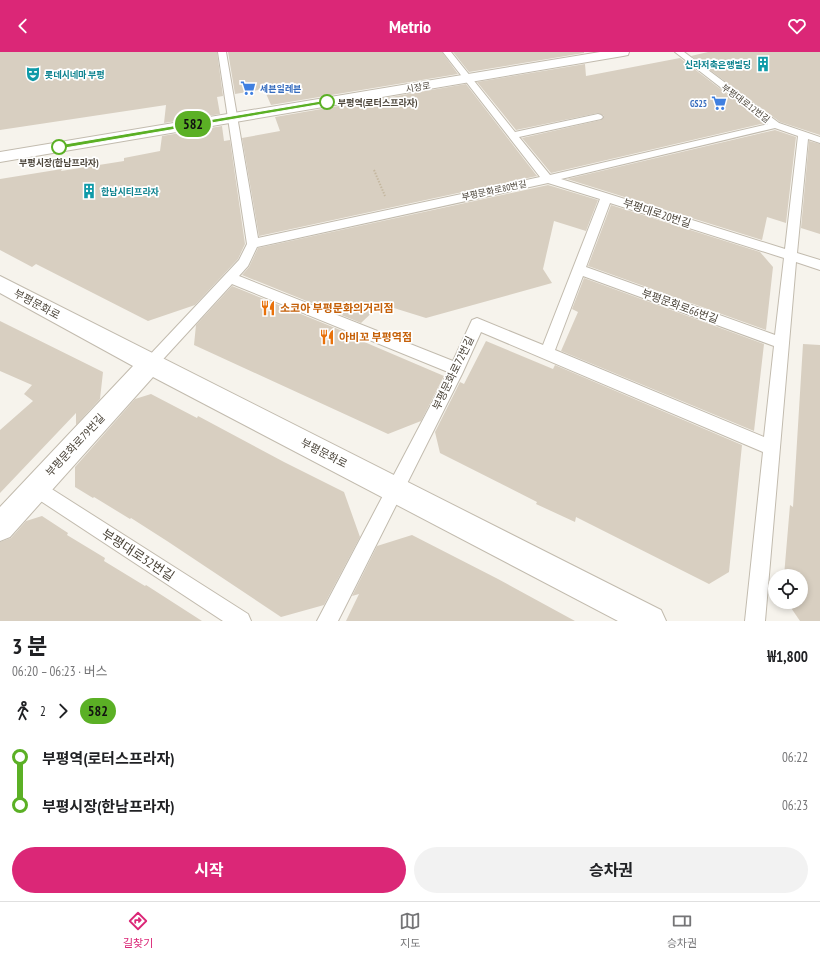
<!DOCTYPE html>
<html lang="ko">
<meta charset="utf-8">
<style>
:root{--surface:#fff;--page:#f2f2f2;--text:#202124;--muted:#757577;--line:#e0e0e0;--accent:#db2777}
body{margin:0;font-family:"PT Sans Narrow","Noto Sans KR",sans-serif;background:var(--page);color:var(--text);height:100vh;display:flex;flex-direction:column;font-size:15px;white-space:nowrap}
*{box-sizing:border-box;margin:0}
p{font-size:13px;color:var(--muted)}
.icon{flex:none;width:22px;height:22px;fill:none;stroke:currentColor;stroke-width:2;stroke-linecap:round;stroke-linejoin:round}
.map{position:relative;height:569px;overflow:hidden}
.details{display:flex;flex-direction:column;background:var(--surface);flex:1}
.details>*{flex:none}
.badge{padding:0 8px;border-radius:13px;font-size:14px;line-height:26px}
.controls{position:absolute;left:768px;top:517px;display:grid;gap:8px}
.controls a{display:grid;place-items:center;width:40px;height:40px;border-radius:50%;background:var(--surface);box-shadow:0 2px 6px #0003;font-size:20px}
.map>.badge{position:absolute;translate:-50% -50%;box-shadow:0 0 0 2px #fff}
.legs{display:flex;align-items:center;gap:6px;height:44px;padding:0 12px;font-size:13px}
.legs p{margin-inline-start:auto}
.head{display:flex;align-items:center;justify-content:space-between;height:68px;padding:0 12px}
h1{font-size:22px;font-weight:700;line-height:30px}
.cta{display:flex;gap:8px;margin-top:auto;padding:8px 12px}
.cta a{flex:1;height:46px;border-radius:24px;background:var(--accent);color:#fff;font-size:16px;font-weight:700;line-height:46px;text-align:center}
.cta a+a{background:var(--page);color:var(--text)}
ul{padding:0 12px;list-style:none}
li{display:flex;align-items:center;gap:14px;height:48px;font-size:15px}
li i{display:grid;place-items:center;width:6px;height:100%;margin:0 5px;background:currentColor}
li i::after{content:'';width:10px;height:10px;margin:-5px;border:3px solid;border-radius:50%;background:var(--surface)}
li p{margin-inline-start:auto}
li:first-child i{background:linear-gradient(#0000 50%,currentColor 0)}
li:last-child i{background:linear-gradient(currentColor 50%,#0000 0)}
header{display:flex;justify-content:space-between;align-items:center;height:52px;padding:0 12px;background:var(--accent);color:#fff;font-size:18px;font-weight:700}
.dock{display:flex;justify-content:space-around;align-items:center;height:56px;border-top:1px solid var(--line);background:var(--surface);font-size:11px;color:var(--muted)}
.dock a{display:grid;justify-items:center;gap:2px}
.dock .selected{color:var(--accent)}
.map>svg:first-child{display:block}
.building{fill:#d8cfc1}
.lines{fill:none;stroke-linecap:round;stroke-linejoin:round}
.service-casing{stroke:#c2bbae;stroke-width:2}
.minor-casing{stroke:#c2bbae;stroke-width:2}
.tertiary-casing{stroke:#c2bbae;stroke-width:2}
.path{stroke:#c4b79f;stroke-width:2;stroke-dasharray:1.5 1.5;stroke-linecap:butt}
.service{fill:#fff;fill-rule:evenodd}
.minor{fill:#fff;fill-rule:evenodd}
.tertiary{fill:#fff;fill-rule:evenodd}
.line-1{fill:#5bb025;stroke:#fff}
.stop-1-dot{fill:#fff;stroke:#5bb025;stroke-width:2}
.labels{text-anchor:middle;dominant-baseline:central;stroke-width:3.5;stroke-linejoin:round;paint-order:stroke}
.far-culture-label{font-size:9px;font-weight:bold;fill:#0d838f;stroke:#fff;text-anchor:start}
.far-street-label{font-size:9px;fill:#4b4439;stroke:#fff}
.far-shop-label{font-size:9px;font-weight:bold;fill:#366cbe;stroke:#fff;text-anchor:start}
.far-stop-label{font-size:9px;font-weight:bold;fill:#4b4439;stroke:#fff;text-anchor:start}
.street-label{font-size:11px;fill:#4b4439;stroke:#fff}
.food-label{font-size:11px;font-weight:bold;fill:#c56008;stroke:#fff;text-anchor:start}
.near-street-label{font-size:13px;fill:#4b4439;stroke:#fff}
</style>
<header><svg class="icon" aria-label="back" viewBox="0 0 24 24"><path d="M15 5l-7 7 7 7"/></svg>Metrio<svg class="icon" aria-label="heart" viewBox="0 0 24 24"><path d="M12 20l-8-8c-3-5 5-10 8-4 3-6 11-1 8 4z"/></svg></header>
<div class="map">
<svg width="820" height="569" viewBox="0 0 820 569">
<rect width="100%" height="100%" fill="#f6f3ec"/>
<path class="building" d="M 0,0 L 217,0 L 223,44 L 217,45 L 220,62 L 164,71 L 166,53 L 0,78 Z
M 228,0 L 442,0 L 458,22 L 271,53 L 264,37 L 235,42 Z
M 453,0 L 584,0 L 584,1 L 469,20 Z
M 708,0 L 820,0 L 820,83 L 780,70 L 691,4 Z
M 680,6 L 765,71 L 551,121 L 522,86 L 601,68 L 604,64 L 598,61 L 516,78 L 477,30 L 585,12 L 586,24 Z
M 466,32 L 537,124 L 259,184 L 242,86 L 280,79 L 275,65 Z
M 222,74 L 224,89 L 230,88 L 245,192 L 238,207 L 195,253 L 148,269 L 36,212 L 32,215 L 0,198 L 0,127 L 62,117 L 61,119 L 124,109 L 124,106 L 160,99 L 162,84 Z
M 775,78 L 796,85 L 786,171 L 767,165 L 762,188 L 567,127 Z
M 809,89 L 820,92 L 820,182 L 801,176 Z
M 548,133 L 598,148 L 586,179 L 554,169 L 543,217 L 552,231 L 426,266 L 381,252 L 361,271 L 242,223 L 249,215 L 258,196 Z
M 611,153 L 760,200 L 773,215 L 766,278 L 588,214 Z
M 584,226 L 764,292 L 754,379 L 561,299 L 578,260 L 572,257 Z
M 232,234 L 350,282 L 348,283 L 444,324 L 421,369 L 388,382 L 194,293 L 196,273 Z
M 0,269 L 103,320 L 100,347 L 76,373 L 76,361 L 0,441 L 0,378 L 33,349 L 24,342 L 32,333 L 0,319 Z
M 486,289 L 553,317 L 555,313 L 742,393 L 729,520 L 709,532 L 576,465 L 575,470 L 536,452 L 537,450 L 440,401 L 435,380 L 460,330 L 464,332 Z
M 803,292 L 820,293 L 820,569 L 800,569 L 787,550 L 801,550 L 801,524 L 784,524 L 790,453 L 793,455 Z
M 151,342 L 197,366 L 198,364 L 284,410 L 344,440 L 360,485 L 324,553 L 281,565 L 167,489 L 131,466 L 130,467 L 94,445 L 93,446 L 75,435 L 75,415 L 135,347 Z
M 42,464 L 68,481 L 67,483 L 105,506 L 104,509 L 145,534 L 146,533 L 202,569 L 0,569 L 0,490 L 11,486 L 26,469 Z
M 412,483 L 498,527 L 575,569 L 346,569 L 359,542 L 352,544 L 377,494 Z"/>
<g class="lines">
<g class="service-casing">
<path id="service" d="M 218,0 L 226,0 L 258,186 L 540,125 L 443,0 L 451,0 L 515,80 L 598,62 L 601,63 L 603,65 L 601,67 L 519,85 L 550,123 L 768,72 L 675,0 L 684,0 L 779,71 L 820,85 L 820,91 L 808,87 L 797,201 L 820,208 L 820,218 L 796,210 L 765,569 L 745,569 L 763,400 L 481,280 L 462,322 L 338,569 L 317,569 L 448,320 L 232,232 L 155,316 L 150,318 L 145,316 L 143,312 L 145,308 L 239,208 L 247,192 ZM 775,76 L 798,84 L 785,197 L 561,127 ZM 548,131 L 600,147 L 543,293 L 477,266 L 472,268 L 453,309 L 239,224 L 248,214 L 257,195 ZM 610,151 L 784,206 L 775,283 L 586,215 ZM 583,224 L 774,294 L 764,385 L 555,298 Z
M 36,427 L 248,562 L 251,569 L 223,569 L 30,442 L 27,436 L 30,430 Z"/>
</g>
<g class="minor-casing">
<path id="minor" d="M 0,224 L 661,558 L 666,569 L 618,569 L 153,325 L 10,485 L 0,489 L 0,455 L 133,314 L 0,241 Z"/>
</g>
<g class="tertiary-casing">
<path id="tertiary" d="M 600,0 L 629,0 L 628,3 L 623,4 L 0,110 L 0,100 Z"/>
</g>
<path class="path" d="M 374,118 L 385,144"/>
<use href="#service" class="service"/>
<use href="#minor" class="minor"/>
<use href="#tertiary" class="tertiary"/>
</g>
<path class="line-1" d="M 327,48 L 330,50 L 329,51 L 59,97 L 56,95 L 59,93 Z"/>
<defs>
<g id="building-bare" transform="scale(1.2)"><path d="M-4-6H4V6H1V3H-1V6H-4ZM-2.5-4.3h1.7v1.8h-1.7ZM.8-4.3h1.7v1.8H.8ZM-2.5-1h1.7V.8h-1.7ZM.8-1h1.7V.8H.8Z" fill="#0f9aa8" stroke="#fff" stroke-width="2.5" paint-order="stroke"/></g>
<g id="theatre-bare" transform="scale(1.2)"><path d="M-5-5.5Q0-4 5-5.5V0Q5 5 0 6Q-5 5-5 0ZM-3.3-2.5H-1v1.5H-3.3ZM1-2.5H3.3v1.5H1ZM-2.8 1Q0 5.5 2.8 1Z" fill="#0f9aa8" stroke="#fff" stroke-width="2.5" paint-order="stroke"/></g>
<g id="supermarket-bare" transform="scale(1.2)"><path d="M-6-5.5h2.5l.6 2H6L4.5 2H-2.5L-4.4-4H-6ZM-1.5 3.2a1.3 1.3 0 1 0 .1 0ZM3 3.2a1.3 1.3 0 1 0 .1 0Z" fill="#3f7fe0" stroke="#fff" stroke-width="2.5" paint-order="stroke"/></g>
<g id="restaurant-bare" transform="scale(1.2)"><path d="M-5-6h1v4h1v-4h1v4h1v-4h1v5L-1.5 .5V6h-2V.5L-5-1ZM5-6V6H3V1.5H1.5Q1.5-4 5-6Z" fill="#e8710a" stroke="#fff" stroke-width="2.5" paint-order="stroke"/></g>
</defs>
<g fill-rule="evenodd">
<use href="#building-bare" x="763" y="12"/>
<use href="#theatre-bare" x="33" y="22"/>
<use href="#supermarket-bare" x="248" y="36"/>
<use href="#supermarket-bare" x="719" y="51"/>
<use href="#building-bare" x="89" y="139"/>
<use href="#restaurant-bare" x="268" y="256"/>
<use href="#restaurant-bare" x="327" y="285"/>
</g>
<g class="stop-1-dot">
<circle cx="327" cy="50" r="7"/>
<circle cx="59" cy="95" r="7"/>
</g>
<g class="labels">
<g class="far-culture-label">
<text x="751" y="12" text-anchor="end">신라저축은행빌딩</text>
<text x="45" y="22">롯데시네마 부평</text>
<text x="101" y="139">한남시티프라자</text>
</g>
<g class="far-street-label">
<text transform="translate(418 35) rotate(-10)">시장로</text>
<text transform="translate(746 51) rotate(37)">부평대로12번길</text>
<text transform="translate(494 138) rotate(-12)">부평문화로80번길</text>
</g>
<g class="far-shop-label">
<text x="260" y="36">세븐일레븐</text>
<text x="707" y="51" text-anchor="end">GS25</text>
</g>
<g class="far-stop-label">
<text x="338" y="50">부평역(로터스프라자)</text>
<text x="59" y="110" text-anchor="middle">부평시장(한남프라자)</text>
</g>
<g class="street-label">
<text transform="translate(657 161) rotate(18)">부평대로20번길</text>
<text transform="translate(37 252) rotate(28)">부평문화로</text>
<text transform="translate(680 254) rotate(20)">부평문화로66번길</text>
<text transform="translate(453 321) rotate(-64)">부평문화로72번길</text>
<text transform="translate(75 393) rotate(-47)">부평문화로79번길</text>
<text transform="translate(324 401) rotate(27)">부평문화로</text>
</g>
<g class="food-label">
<text x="280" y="256">소코아 부평문화의거리점</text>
<text x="339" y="285">아비꼬 부평역점</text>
</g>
<g class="near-street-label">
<text transform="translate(138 503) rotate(33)">부평대로32번길</text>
</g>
</g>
</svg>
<div class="controls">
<a><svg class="icon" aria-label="locate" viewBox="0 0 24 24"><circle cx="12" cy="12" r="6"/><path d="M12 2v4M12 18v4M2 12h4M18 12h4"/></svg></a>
</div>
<b class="badge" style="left:193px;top:72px;background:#5bb025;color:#111">582</b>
</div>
<section class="details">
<div class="head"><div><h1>3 분</h1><p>06:20 – 06:23 · 버스</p></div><b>₩1,800</b></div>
<div class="legs"><svg class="icon" aria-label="walk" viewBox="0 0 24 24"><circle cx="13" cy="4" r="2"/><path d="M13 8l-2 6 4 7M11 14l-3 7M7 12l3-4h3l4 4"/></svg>2<svg class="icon" aria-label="forward" viewBox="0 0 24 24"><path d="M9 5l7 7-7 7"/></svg><b class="badge" style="background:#5bb025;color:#111">582</b></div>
<ul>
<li><i style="color:#5bb025"></i><b>부평역(로터스프라자)</b><p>06:22</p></li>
<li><i style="color:#5bb025"></i><b>부평시장(한남프라자)</b><p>06:23</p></li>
</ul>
<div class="cta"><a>시작</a><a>승차권</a></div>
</section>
<nav class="dock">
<a class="selected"><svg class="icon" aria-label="directions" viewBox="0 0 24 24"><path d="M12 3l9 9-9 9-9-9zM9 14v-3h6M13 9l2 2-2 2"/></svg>길찾기</a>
<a><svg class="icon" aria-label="map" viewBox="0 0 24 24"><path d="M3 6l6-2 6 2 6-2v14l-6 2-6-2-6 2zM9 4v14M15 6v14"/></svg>지도</a>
<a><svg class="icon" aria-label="tickets" viewBox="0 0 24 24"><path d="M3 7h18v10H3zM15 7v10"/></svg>승차권</a>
</nav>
